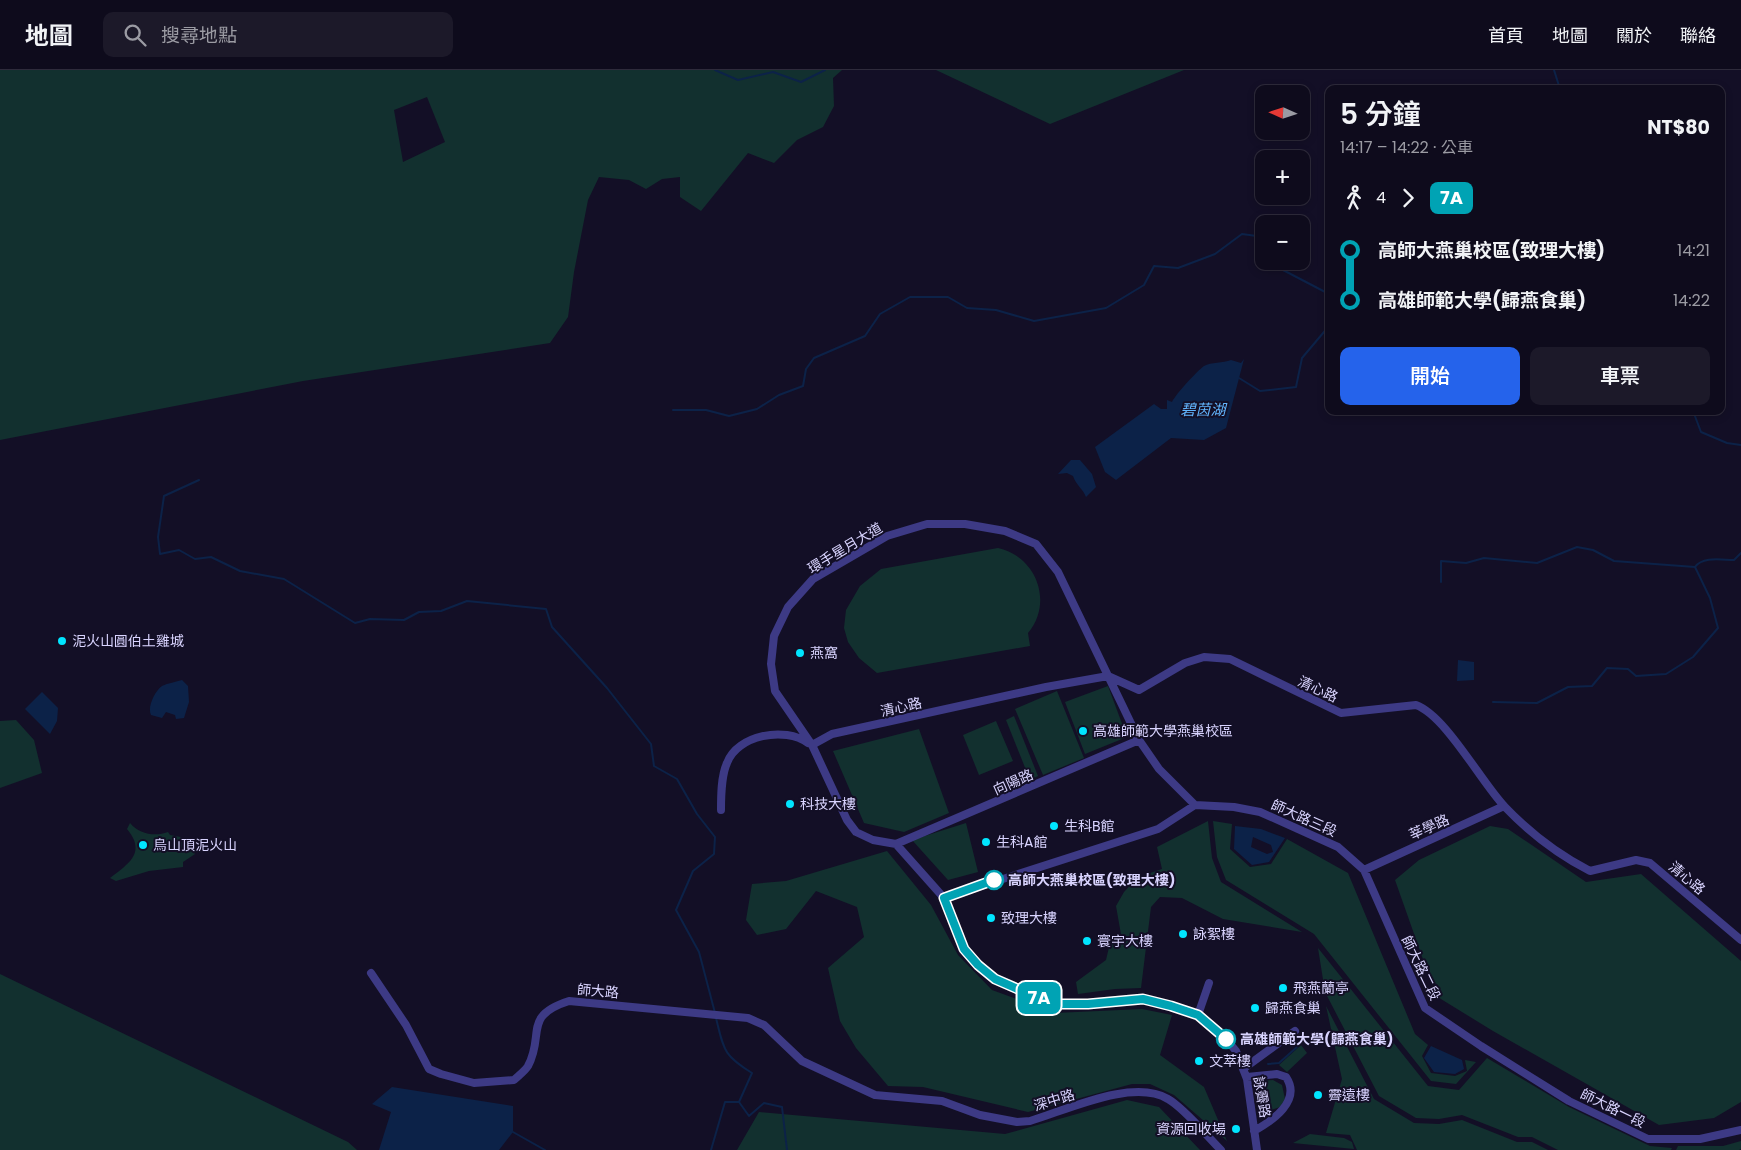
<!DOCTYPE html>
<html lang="zh-TW">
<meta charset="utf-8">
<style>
:root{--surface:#0e0b1c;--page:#1c1929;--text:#f1f3f6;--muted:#9b9ba3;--line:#2e2b3b;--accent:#2563eb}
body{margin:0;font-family:Poppins,"Noto Sans TC",sans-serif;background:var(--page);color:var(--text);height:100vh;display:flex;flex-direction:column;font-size:19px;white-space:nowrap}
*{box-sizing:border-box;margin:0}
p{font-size:16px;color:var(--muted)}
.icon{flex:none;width:28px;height:28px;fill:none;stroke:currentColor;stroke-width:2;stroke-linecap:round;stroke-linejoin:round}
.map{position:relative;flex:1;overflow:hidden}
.drawer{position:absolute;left:1325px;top:15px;width:400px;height:330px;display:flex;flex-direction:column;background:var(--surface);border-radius:10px;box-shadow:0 2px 8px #0003,0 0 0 1px var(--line)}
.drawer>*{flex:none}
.badge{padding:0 10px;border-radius:8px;font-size:18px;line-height:32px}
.needle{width:32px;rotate:273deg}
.tools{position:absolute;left:1255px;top:15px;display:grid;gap:10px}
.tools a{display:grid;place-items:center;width:55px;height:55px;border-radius:10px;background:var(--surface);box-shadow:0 2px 8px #0003,0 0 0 1px var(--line);font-size:25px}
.map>.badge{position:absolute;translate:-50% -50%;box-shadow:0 0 0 2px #fff}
.legs{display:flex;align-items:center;gap:8px;height:55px;padding:0 15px;font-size:16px}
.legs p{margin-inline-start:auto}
.summary{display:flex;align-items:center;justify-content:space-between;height:85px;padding:0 15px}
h1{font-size:28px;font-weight:600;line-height:38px}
.button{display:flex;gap:10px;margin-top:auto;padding:10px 15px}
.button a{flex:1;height:58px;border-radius:10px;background:var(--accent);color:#fff;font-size:20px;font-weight:600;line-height:58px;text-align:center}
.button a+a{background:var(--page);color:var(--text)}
ul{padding:0 15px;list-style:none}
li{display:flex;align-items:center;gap:18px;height:50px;font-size:19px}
li i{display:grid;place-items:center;width:8px;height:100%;margin:0 6px;background:currentColor}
li i::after{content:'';width:12px;height:12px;margin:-6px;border:4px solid;border-radius:50%;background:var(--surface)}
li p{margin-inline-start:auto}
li:first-child i{background:linear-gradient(#0000 50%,currentColor 0)}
li:last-child i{background:linear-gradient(currentColor 50%,#0000 0)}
header{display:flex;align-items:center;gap:30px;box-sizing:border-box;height:70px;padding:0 25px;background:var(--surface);border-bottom:1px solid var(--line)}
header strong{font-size:24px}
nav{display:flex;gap:28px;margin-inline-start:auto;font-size:18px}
.search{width:350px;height:45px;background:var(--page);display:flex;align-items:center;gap:12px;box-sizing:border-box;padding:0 18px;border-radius:10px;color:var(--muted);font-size:19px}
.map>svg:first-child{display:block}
.green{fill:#12302f;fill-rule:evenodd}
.water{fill:#0c2248;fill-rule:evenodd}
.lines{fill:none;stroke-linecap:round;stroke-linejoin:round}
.stream{stroke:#0c2248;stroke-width:2}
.minor{stroke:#3d3a85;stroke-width:8}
.line-1-casing{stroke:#fff;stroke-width:11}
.line-1{stroke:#00a3b4;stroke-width:8}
.poi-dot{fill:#00e5ff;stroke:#130f26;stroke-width:2}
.stop-1-dot{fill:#fff;stroke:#00a3b4;stroke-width:2.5}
.labels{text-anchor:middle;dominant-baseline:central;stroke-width:4;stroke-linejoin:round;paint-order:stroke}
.street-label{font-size:14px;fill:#d9d4ff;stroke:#130f26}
.poi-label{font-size:14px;fill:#d9d4ff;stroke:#130f26;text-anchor:start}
.stop-label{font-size:14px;font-weight:bold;fill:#d9d4ff;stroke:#130f26;text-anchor:start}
.water-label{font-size:15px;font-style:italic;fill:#62b6ff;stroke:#130f26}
</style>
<header>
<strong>地圖</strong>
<div class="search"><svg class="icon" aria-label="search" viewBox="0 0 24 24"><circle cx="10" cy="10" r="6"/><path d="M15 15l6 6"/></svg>搜尋地點</div>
<nav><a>首頁</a><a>地圖</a><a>關於</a><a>聯絡</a></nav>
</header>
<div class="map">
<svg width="1741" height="1080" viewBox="0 0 1741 1080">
<rect width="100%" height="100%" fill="#130f26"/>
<path class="green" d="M 0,0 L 842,0 L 833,8 L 834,36 L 823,57 L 797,70 L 774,93 L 748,83 L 701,141 L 680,127 L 680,107 L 662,109 L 646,119 L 629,110 L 599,107 L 588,130 L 574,202 L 568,247 L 550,273 L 303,311 L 0,370 ZM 427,27 L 445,72 L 403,92 L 394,40 Z
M 936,0 L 1184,0 L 1050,54 Z
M 998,478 C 1036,486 1054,532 1028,563 L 1030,576 L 877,603 L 859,588 L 848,572 L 844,558 L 846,540 L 860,516 L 881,499 Z
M 1108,616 L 1127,667 L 1085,684 L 1065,632 Z
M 1057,621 L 1084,688 L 1043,705 L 1015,639 Z
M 1014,646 L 1038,706 L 1030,710 L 1006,650 Z
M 16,650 L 34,670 L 42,703 L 0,718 L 0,651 Z
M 996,651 L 1013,691 L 979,705 L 963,665 Z
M 919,659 L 949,743 L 904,762 L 864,753 L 833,681 Z
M 1208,751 L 1212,788 L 1221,812 L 1302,862 L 1223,849 L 1182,828 L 1160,827 L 1151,837 L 1141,918 L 1115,919 L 1078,924 L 1076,912 L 1106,890 L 1110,873 L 1122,870 L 1116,836 L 1124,822 L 1138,807 L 1162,799 L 1157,777 Z
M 1213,751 L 1232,754 L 1230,779 L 1250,797 L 1271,794 L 1287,769 L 1348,803 L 1415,964 L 1428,975 L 1422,986 L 1431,1003 L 1455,1006 L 1467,1001 L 1465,990 L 1476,992 L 1456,1014 L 1431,1011 L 1314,864 L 1226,810 L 1217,787 Z
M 130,753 C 139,764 155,767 168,762 L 170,765 L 186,768 L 195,784 L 183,792 L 183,797 L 149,801 L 116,811 L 110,808 C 128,794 147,783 127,759 Z
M 966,753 L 978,802 L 948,810 L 912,770 Z
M 1490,756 L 1508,759 L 1586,812 L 1641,804 L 1741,891 L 1741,1032 L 1714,1048 L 1659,1055 L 1493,961 L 1436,926 L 1395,810 L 1419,790 Z
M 887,781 L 931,835 L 958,885 L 992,920 L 1055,943 L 1142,939 L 1172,945 L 1160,985 L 1204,1017 L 1227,1071 L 1174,1025 L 1150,1014 L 1132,1014 L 1028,1042 L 923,1017 L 888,1016 L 856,978 L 840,951 L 828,898 L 864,867 L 857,837 L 816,821 L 786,859 L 757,865 L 746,850 L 752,814 L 786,811 Z
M 1318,878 L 1428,1016 L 1459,1020 L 1487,988 L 1569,1037 L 1650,1076 L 1672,1078 L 1671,1080 L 1558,1080 L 1532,1067 L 1518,1067 L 1462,1045 L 1439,1049 L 1416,1048 L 1379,1026 L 1325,922 Z
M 0,904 L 348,1072 L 357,1080 L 0,1080 Z
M 1326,936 L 1374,1029 L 1414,1053 L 1439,1054 L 1462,1050 L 1517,1072 L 1532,1072 L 1548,1080 L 1357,1080 L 1350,1065 L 1326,1063 L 1342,1009 Z
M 1301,975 L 1307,983 L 1287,1002 L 1279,995 Z
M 1273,1010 L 1282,1015 L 1285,1029 L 1280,1037 L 1271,1040 L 1264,1011 Z
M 1127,1030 L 1159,1037 L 1200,1080 L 737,1080 L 759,1042 L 1005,1064 Z
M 1310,1064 L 1344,1068 L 1352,1072 L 1354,1079 L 1293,1073 Z
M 1741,1071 L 1741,1079 L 1739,1080 L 1676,1080 L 1678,1076 L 1723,1076 Z"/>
<path class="water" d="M 1244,289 L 1226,358 L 1204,370 L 1171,368 L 1116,410 L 1105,402 L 1095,377 L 1154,334 L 1161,339 L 1167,339 L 1167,330 L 1172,332 C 1176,324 1196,302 1204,296 C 1211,292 1223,293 1231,290 L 1241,293 Z
M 1071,390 L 1080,390 L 1092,404 L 1096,417 L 1086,427 C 1083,419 1076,415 1073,406 L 1067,403 L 1058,404 Z
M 1458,590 L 1474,592 L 1474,610 L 1457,611 Z
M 182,610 L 188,616 L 189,632 L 184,648 L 176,649 L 175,645 L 166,642 L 162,648 L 151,645 C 147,637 155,621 162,616 C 168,613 176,612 182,610 Z
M 42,622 L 58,638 L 57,651 L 50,664 L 25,639 Z
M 1235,756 L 1261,759 L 1285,768 L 1269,792 L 1252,795 L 1234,779 ZM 1253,767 L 1271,775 L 1273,782 L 1267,784 L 1251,777 Z
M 1431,976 L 1462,990 L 1464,999 L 1455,1004 L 1434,1002 L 1424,988 Z
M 392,1017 L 513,1036 L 513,1062 L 499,1080 L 379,1080 L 391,1042 L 372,1034 Z"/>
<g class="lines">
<path class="stream" d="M 715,0 L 738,10 L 773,2 L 801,12 L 825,0
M 1554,0 L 1560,19
M 1279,191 L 1283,200 L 1329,224
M 1239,308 L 1260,321 L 1296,317 L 1302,288 L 1329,256
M 673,340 L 706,340 L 729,346 L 757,339 L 779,325 L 803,316 L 806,299 L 814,288 L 865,266 L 880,244 L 910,227 L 948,227 L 967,238 L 996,240 L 1034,251 L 1106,238 L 1144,215 L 1154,196 L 1178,198 L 1215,184 L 1242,164 L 1264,167
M 1693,341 L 1701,362 L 1727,373 L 1741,375
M 199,410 L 164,426 L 158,467 L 160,484 L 179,480 L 195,489 L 211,487 L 240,501 L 284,509 L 355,553 L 370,549 L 404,550 L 419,542 L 441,541 L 467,531 L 546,539 L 552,557 L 607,618 L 651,674 L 654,696 L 677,709 L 697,744 L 715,767 L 714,784 L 693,801 L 676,840 L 699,882 L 715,943
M 1441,512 L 1441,491 L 1466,493 L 1484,488 L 1537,493 L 1577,477 L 1593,480 L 1614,491 L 1695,497
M 1493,632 L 1537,633 L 1568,617 L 1592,616 L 1607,598 L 1628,599 L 1636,606 L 1666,604 L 1693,587 L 1718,558 L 1710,528 L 1695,497 C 1703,486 1722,490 1734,490 L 1741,483
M 716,948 C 724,980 723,985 752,1003 L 739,1032 L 749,1046 L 764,1033 L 782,1037 L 787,1080
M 1268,994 L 1279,993 L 1297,977
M 513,1062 L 545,1080
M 711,1080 L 725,1032 L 739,1032"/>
<path class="minor" d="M 812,675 L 832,664 L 1046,617 L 1108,606 L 1139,620 L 1185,593 L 1204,587 L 1230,589 L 1341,643 L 1416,635 C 1446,646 1481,712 1505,737 C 1529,762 1559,785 1590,801 L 1636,790 L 1650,793 L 1741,870
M 1195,735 L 1159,699 L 1139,670 L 1058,502 L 1036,474 L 1005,461 L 965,454 L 927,454 L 887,466 L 813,509 L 788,537 L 774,566 L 771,594 L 775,621 L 812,675 L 847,750 L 856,762 L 873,770 L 896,774 L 944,828 L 964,879 L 978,895 L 995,909 L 1052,934 L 1088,934 L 1143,929 L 1198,945 L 1226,969 L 1236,981 L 1247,1009 L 1257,1080
M 721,740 C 721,726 721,706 727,693 C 737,665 785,656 808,673
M 896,774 L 1139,670
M 1364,800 L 1504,736
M 944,828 L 1158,759 L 1195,735 L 1234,737 L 1260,742 L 1338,777 L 1364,800 L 1425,938 L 1481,976 L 1569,1031 L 1648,1069 L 1700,1069 L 1741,1060
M 371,903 L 406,955 L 429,999 L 441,1004 L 474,1013 L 514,1010 C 518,1006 525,1001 528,996 C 545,965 522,946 569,931 L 748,948 L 764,955 L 802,991 L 875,1025 L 942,1031 L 980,1045 L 1017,1052 L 1030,1051 C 1067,1040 1133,1008 1168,1029 C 1184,1038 1207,1066 1221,1080
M 1198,945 L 1209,913
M 1243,999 L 1295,961
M 1247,1007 L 1277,1004 L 1286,1007 C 1302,1031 1272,1051 1254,1061"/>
</g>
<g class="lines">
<g class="line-1-casing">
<path id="line-1" d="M 994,810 L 944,828 L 964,879 L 978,895 L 995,909 L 1052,934 L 1088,934 L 1143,929 L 1171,936 L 1198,945 L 1226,969"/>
</g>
<use href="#line-1" class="line-1"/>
</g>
<g class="poi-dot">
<circle cx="62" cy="571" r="5"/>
<circle cx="800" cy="583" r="5"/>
<circle cx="1083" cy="661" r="5"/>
<circle cx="790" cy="734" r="5"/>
<circle cx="1054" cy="756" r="5"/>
<circle cx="986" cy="772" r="5"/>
<circle cx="143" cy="775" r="5"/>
<circle cx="991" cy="848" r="5"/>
<circle cx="1183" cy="864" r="5"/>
<circle cx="1087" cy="871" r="5"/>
<circle cx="1283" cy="918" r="5"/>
<circle cx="1255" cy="938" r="5"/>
<circle cx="1199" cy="991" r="5"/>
<circle cx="1318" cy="1025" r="5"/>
<circle cx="1236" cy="1059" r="5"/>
</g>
<g class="stop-1-dot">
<circle cx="994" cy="810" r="9"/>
<circle cx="1226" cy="969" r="9"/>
</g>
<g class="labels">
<g class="street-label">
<text transform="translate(845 478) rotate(-31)">環手星月大道</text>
<text transform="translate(1318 619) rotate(25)">清心路</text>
<text transform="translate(901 637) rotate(-13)">清心路</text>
<text transform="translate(1013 712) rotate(-24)">向陽路</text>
<text transform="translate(1304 748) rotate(24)">師大路三段</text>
<text transform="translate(1429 757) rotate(-24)">莘學路</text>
<text transform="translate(1687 808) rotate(40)">清心路</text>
<text transform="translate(1421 898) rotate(64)">師大路二段</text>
<text transform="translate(598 921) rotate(5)">師大路</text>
<text transform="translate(1262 1027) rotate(80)">詠霽路</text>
<text transform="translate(1054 1030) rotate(-17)">深中路</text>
<text transform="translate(1613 1038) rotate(26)">師大路一段</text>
</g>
<g class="poi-label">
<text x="72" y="571">泥火山圓伯土雞城</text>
<text x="810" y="583">燕窩</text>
<text x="1093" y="661">高雄師範大學燕巢校區</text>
<text x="800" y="734">科技大樓</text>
<text x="1064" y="756">生科B館</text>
<text x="996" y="772">生科A館</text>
<text x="153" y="775">烏山頂泥火山</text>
<text x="1001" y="848">致理大樓</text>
<text x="1193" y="864">詠絮樓</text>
<text x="1097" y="871">寰宇大樓</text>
<text x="1293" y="918">飛燕蘭亭</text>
<text x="1265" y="938">歸燕食巢</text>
<text x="1209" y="991">文萃樓</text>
<text x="1328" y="1025">霽遠樓</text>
<text x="1226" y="1059" text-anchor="end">資源回收場</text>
</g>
<g class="stop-label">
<text x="1008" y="810">高師大燕巢校區(致理大樓)</text>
<text x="1240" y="969">高雄師範大學(歸燕食巢)</text>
</g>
<g class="water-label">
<text x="1203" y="339">碧茵湖</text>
</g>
</g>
</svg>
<div class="tools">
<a><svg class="needle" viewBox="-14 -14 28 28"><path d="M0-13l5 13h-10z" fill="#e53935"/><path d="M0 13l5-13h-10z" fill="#9b9ba3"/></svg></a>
<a>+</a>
<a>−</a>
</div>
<b class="badge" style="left:1039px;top:928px;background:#00a3b4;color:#fff">7A</b>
<section class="drawer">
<div class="summary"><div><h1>5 分鐘</h1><p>14:17 – 14:22 · 公車</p></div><b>NT$80</b></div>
<div class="legs"><svg class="icon" aria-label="walk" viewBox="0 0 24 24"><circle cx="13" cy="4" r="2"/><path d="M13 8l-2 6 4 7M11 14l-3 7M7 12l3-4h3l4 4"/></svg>4<svg class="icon" aria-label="forward" viewBox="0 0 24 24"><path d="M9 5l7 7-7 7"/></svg><b class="badge" style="background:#00a3b4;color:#fff">7A</b></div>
<ul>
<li><i style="color:#00a3b4"></i><b>高師大燕巢校區(致理大樓)</b><p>14:21</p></li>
<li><i style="color:#00a3b4"></i><b>高雄師範大學(歸燕食巢)</b><p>14:22</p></li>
</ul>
<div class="button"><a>開始</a><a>車票</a></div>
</section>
</div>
